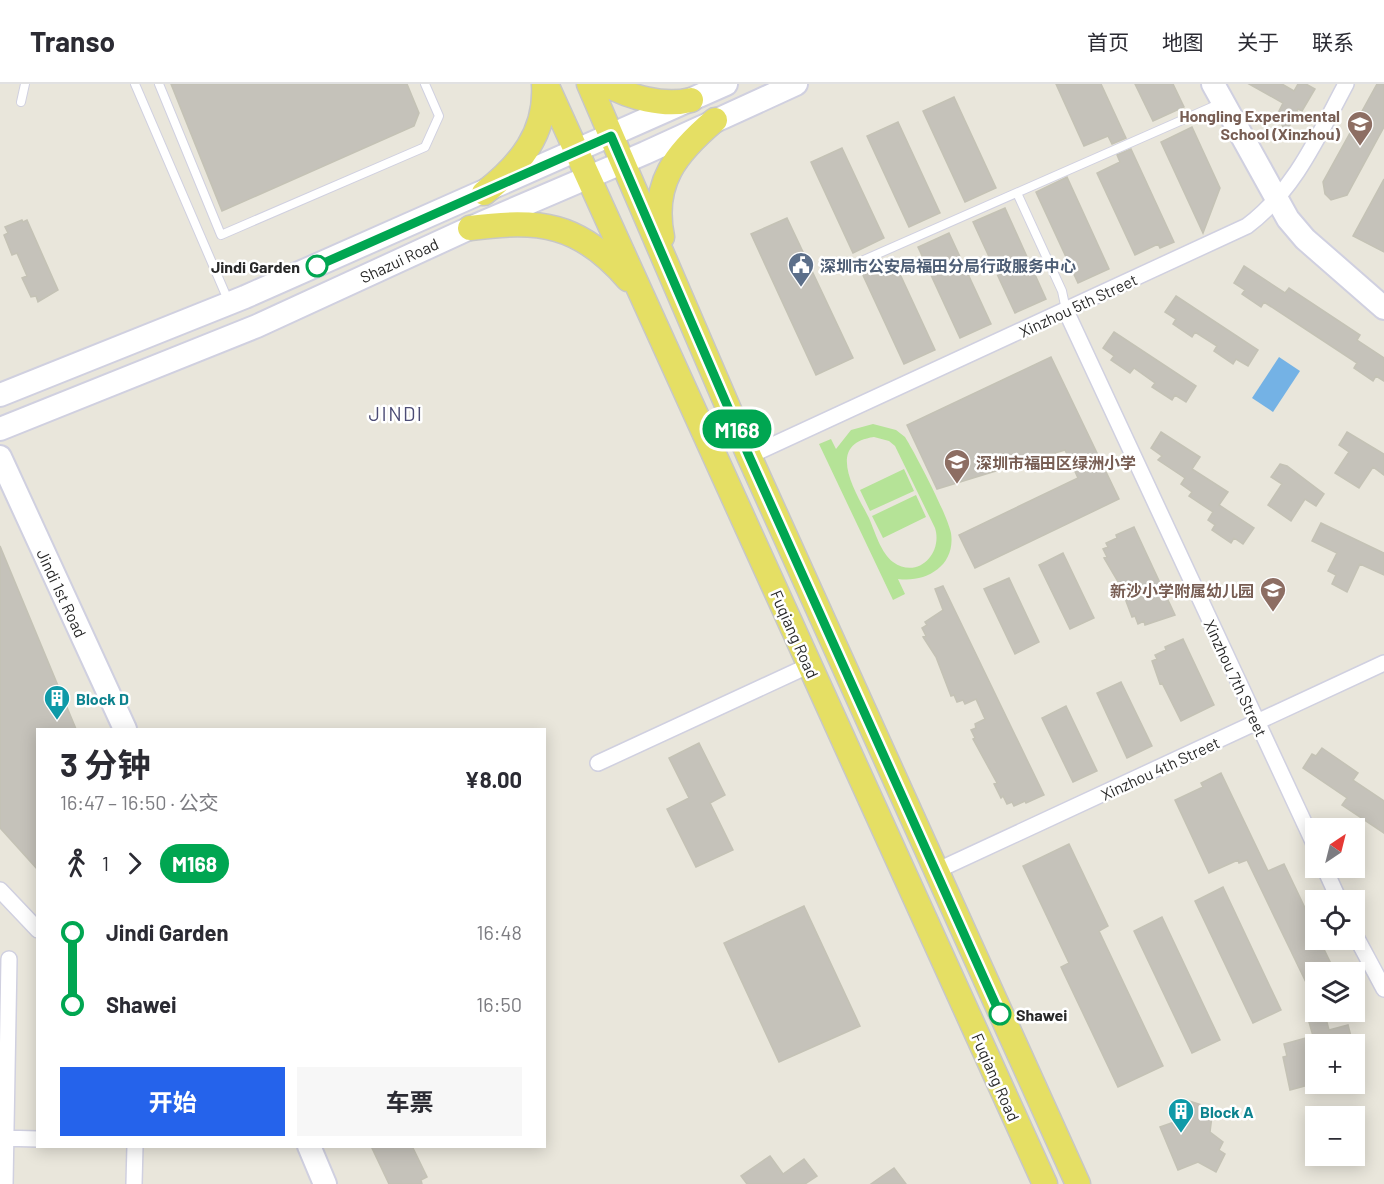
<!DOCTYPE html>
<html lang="zh">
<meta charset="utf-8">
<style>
:root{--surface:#fff;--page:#f7f7f7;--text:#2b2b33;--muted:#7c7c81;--line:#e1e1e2;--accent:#2563eb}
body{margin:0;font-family:Barlow,"Noto Sans SC",sans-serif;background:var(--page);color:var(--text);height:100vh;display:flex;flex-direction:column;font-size:22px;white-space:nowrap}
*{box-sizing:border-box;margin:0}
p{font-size:20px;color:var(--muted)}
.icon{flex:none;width:33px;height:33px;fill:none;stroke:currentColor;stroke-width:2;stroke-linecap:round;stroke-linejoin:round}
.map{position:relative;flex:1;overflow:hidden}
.panel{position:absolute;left:36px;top:644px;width:510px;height:420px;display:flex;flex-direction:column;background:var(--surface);border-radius:0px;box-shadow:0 3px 15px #0003}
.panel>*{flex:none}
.badge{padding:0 12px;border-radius:20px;font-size:21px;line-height:39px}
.needle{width:39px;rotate:35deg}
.fabs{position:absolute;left:1305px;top:734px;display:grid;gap:12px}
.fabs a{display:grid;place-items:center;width:60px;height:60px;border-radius:0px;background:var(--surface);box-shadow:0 3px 15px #0003;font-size:30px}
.map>.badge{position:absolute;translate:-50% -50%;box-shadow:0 0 0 3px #fff}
.legs{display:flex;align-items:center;gap:9px;height:66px;padding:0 24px;font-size:20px}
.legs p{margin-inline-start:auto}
.overview{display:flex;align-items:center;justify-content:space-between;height:102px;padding:0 24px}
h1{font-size:33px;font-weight:700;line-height:45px}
.cta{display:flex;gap:12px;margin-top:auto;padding:12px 24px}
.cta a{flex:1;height:69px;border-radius:0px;background:var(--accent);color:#fff;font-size:24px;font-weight:700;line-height:69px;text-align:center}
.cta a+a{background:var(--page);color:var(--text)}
ul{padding:0 24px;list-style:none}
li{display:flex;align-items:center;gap:21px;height:72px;font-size:22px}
li i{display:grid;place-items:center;width:9px;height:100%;margin:0 8px;background:currentColor}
li i::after{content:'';width:15px;height:15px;margin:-8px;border:4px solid;border-radius:50%;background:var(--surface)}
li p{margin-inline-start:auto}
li:first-child i{background:linear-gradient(#0000 50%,currentColor 0)}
li:last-child i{background:linear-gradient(currentColor 50%,#0000 0)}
header{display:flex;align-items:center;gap:36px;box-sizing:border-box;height:84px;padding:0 30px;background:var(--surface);border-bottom:2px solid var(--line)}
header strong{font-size:28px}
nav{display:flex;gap:33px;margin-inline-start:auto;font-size:21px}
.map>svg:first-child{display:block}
.pitch{fill:#b5e397;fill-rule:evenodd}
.water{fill:#74b2e5}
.building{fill:#c5c2ba;stroke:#c4c2b5;stroke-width:1.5}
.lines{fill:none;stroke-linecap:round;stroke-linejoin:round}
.lane-casing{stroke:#d0d0e0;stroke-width:10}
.street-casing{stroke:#d0d0e0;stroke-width:18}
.secondary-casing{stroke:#d0d0e0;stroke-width:26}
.primary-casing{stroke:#c7c7c7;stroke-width:27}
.lane{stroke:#fff;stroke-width:8}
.street{stroke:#fff;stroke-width:15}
.secondary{stroke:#fff;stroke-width:22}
.primary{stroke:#e5df64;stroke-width:24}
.line-1-casing{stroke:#fff;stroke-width:14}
.line-1{stroke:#00a651;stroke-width:9}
.stop-1-dot{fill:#fff;stroke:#00a651;stroke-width:3}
.labels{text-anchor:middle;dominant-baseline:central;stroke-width:5;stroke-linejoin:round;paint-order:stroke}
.education-label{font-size:16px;font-weight:bold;fill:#785e54;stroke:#fff;text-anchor:end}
.street-label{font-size:16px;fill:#282828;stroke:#fff}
.service-label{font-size:16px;font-weight:bold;fill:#4e5e75;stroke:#fff;text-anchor:start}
.stop-label{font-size:16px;font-weight:bold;fill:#282828;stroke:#fff;text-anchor:end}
.culture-label{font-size:16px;font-weight:bold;fill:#0d838f;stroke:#fff;text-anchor:start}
.quarter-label{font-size:20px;letter-spacing:1.5px;fill:#4c4c75;stroke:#fff}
</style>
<header>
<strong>Transo</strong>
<nav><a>首页</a><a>地图</a><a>关于</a><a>联系</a></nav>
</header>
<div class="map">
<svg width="1384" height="1100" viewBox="0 0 1384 1100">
<rect width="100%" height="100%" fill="#e9e6db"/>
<path class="pitch" d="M 873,340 L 896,346 L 905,353 C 916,371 947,430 951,449 C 956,482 926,499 898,495 L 905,510 L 893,516 L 819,360 L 831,355 L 836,365 L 851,346 ZM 874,353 L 889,357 L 895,362 L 935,444 C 943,469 918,496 893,478 C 881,469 875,448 869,434 C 856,408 824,360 874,353 Z
M 904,385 L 914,407 L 870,427 L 860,406 Z
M 916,411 L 926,433 L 883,454 L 872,432 Z"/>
<path class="water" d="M 1279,273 L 1300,287 L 1273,328 L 1252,314 Z"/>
<path class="building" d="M 171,0 L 407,0 L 419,29 L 414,42 L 222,127 Z
M 1056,0 L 1101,0 L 1126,54 L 1112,60 L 1108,52 L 1084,62 Z
M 1135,0 L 1173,0 L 1184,23 L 1153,37 Z
M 1249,0 L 1282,0 L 1294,7 L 1298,0 L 1306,0 L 1315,5 L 1302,27 L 1298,25 L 1286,49 L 1277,31 L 1283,19 Z
M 1377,0 L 1384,0 L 1384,43 L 1347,111 L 1331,116 L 1325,110 L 1323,98 Z
M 954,13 L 996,104 L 965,118 L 923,27 Z
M 898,38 L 940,129 L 909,143 L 867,52 Z
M 1192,43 L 1220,104 L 1203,149 L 1161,58 Z
M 842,64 L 884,154 L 853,169 L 811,78 Z
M 1131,65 L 1174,158 L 1160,164 L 1158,160 L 1135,171 L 1097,89 L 1120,78 L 1117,71 Z
M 1067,93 L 1109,185 L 1078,199 L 1036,108 Z
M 1384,95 L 1384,168 L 1353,152 Z
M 1005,124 L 1046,215 L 1015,229 L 973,138 Z
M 787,134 L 853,274 L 816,291 L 751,150 Z
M 22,136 L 23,138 L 27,136 L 58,206 L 38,218 L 36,212 L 31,213 L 22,194 L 27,192 L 17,169 L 12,171 L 4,151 L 8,149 L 5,143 Z
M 949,149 L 991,240 L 960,254 L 918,163 Z
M 893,175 L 935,266 L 904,280 L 862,189 Z
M 1244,182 L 1285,209 L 1289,204 L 1360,251 L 1357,256 L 1384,274 L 1384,297 L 1376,292 L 1373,297 L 1354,284 L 1357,279 L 1316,252 L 1264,218 L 1261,223 L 1242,210 L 1245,206 L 1234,199 Z
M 1176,212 L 1258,266 L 1248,282 L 1236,275 L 1233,280 L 1214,267 L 1217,262 L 1195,248 L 1192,253 L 1173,240 L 1176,235 L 1165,228 Z
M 1114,248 L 1196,302 L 1186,318 L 1175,311 L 1172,316 L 1152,303 L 1155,299 L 1134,284 L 1130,289 L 1111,276 L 1114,272 L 1103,264 Z
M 1051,273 L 1119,415 L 975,484 L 959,451 L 1078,394 L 1065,366 L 937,405 L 907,341 Z
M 1161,348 L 1200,373 L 1192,385 L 1228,408 L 1219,421 L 1254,444 L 1243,460 L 1234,454 L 1231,459 L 1212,446 L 1215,441 L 1208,436 L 1213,428 L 1189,412 L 1192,408 L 1181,400 L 1185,394 L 1158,376 L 1162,372 L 1151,364 Z
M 1347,348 L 1384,370 L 1384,391 L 1373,383 L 1359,404 L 1335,389 L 1349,368 L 1339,361 Z
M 1280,380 L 1287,382 L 1324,410 L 1316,422 L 1305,415 L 1291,437 L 1268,421 L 1282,400 L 1271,393 Z
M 1321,439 L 1384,469 L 1384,491 L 1360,480 L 1347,508 L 1332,500 L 1336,491 L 1328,487 L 1337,469 L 1312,457 Z
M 1134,443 L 1175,531 L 1145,541 L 1144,537 L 1138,540 L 1135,532 L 1132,533 L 1120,501 L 1104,474 L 1107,473 L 1103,465 L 1108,463 L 1106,459 L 1117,454 L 1116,451 Z
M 0,462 L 76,645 L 38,645 L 38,786 L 0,744 Z
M 1063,469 L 1094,534 L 1070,545 L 1039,481 Z
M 1009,494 L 1039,558 L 1015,570 L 984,505 Z
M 943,502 L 1044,711 L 1026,719 L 1025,717 L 1014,722 L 1012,718 L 1007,720 L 1003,712 L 1001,714 L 994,700 L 997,699 L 973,655 L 975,654 L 971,646 L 976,644 L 975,640 L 985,635 L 976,615 L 965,620 L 963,616 L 957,618 L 954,611 L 951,612 L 936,573 L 923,553 L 926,552 L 922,544 L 927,541 L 925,538 L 943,526 L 935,505 Z
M 1183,555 L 1214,621 L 1181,637 L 1162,599 L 1160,600 L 1152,577 L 1157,575 L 1155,571 L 1166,566 L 1165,563 Z
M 1121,598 L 1152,662 L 1127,674 L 1097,609 Z
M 1066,622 L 1097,687 L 1073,698 L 1042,634 Z
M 699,659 L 725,711 L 710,719 L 733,766 L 696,783 L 667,725 L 689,714 L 669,674 Z
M 1322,664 L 1358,689 L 1353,696 L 1384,717 L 1384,749 L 1342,721 L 1347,714 L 1303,684 L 1312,670 L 1316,672 Z
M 1221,689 L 1268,787 L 1284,780 L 1316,847 L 1316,855 L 1319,855 L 1335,888 L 1316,888 L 1316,919 L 1247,776 L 1239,779 L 1238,776 L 1209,789 L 1175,716 L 1203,703 L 1201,699 Z
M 1069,760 L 1108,842 L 1099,847 L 1163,982 L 1118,1003 L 1061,883 L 1069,879 L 1023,782 Z
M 1223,803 L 1281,926 L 1253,939 L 1195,817 Z
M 804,822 L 860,942 L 779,978 L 724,859 Z
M 1162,833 L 1220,956 L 1192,969 L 1134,847 Z
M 1324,927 L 1329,946 L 1348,941 L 1353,960 L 1316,960 L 1316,999 L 1290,1006 L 1283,973 L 1287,972 L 1284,960 L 1313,952 L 1307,931 Z
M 1186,1016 L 1205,1022 L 1203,1029 L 1212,1032 L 1210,1048 L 1223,1058 L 1219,1066 L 1225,1070 L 1216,1088 L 1198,1078 L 1178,1086 L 1160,1043 L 1180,1036 Z
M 371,1062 L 412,1062 L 427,1093 L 421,1096 L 422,1100 L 389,1100 Z
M 770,1072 L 783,1090 L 804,1075 L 817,1092 L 805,1100 L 747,1100 L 741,1092 Z
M 894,1084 L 906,1100 L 871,1100 Z"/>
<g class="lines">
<g class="lane-casing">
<path id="lane" d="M 135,0 L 228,216
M 159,0 L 221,151 L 425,63 L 439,32 L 425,0
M 21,18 L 25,0
M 1017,109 L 1062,207 L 1066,226
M 857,179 L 1221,19"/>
</g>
<g class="street-casing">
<path id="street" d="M 1066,227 L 1316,764
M 749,372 L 1247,142 C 1295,106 1318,52 1346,0
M 598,679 L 810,581
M 1324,783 L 1339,816
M 936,787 L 1384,579
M 0,806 L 38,846
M 1354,849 L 1384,905
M 0,1054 L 38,1055
M 5,1100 L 9,875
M 134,1100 L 135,1062"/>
</g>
<g class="secondary-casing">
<path id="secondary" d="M 1213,0 L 1288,135 L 1305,155 L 1384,224
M 0,311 L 245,213 L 726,0
M 0,345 L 257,242 L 470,144 L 645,69 L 796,0
M 0,373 L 125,645
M 309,1062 L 325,1100"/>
</g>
<g class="primary-casing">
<path id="primary" d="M 546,0 L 1045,1100
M 589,0 L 749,372 L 1078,1100
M 606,0 C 629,13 664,23 691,16
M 484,109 C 520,81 547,49 544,0
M 470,144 C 540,135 579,139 628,195
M 662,153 C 651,99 676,69 715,36"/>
</g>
<use href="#lane" class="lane"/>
<use href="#street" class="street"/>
<use href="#secondary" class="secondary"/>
<use href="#primary" class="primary"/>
</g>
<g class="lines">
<g class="line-1-casing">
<path id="line-1" d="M 317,182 L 611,52 L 749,372 L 1000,930"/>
</g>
<use href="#line-1" class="line-1"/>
</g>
<defs>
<g id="school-pin" transform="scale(1.35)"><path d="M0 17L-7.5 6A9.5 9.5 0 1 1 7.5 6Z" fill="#8d6e63" stroke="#fff"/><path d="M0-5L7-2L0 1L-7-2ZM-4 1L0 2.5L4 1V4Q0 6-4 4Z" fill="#fff"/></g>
<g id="civic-pin" transform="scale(1.35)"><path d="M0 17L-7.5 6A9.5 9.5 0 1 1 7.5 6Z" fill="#5c6f8a" stroke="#fff"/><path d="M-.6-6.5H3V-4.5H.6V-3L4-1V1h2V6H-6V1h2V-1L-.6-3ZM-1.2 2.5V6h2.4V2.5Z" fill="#fff"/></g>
<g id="building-pin" transform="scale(1.35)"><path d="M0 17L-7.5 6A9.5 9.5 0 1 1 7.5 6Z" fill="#0f9aa8" stroke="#fff"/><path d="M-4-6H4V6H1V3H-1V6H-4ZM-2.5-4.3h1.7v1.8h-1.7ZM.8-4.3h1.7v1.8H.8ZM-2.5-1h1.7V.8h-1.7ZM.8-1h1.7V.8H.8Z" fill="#fff"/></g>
</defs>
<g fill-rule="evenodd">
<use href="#school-pin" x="1360" y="40"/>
<use href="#civic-pin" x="801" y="181"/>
<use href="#school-pin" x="957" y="378"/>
<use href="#school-pin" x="1273" y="506"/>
<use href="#building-pin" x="57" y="614"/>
<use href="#building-pin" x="1181" y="1027"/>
</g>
<g class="stop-1-dot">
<circle cx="317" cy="182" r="10"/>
<circle cx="1000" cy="930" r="10"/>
</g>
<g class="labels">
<g class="education-label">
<text x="1340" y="31">Hongling Experimental<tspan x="1340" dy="18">School (Xinzhou)</tspan></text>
<text x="976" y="378" text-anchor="start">深圳市福田区绿洲小学</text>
<text x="1254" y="506">新沙小学附属幼儿园</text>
</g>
<g class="street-label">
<text transform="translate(399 176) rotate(-25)">Shazui Road</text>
<text transform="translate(1078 221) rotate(-25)">Xinzhou 5th Street</text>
<text transform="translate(62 509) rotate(65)">Jindi 1st Road</text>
<text transform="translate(795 550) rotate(66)">Fuqiang Road</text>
<text transform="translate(1236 594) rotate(65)">Xinzhou 7th Street</text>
<text transform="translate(1160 684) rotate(-25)">Xinzhou 4th Street</text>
<text transform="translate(996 993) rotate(66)">Fuqiang Road</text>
</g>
<g class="service-label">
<text x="820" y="181">深圳市公安局福田分局行政服务中心</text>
</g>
<g class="stop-label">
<text x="300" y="182">Jindi Garden</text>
<text x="1016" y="930" text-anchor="start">Shawei</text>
</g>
<g class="culture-label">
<text x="76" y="614">Block D</text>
<text x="1200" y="1027">Block A</text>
</g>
<g class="quarter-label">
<text x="396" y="329">JINDI</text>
</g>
</g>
</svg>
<div class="fabs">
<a><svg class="needle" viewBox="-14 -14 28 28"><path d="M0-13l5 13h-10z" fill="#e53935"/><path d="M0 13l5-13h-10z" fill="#7c7c81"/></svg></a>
<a><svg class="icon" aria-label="locate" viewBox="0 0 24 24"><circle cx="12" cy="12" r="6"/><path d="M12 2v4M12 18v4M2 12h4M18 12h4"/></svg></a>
<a><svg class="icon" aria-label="layers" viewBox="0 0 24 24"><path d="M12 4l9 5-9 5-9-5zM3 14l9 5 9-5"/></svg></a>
<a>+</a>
<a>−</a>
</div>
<b class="badge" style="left:737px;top:345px;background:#00a651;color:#fff">M168</b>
<section class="panel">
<div class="overview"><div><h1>3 分钟</h1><p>16:47 – 16:50 · 公交</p></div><b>¥8.00</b></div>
<div class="legs"><svg class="icon" aria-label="walk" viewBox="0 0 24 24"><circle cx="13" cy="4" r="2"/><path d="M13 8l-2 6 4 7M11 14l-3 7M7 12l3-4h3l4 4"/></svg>1<svg class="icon" aria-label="forward" viewBox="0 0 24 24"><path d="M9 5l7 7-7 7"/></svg><b class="badge" style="background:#00a651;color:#fff">M168</b></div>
<ul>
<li><i style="color:#00a651"></i><b>Jindi Garden</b><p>16:48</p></li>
<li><i style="color:#00a651"></i><b>Shawei</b><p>16:50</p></li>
</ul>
<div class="cta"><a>开始</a><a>车票</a></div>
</section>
</div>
